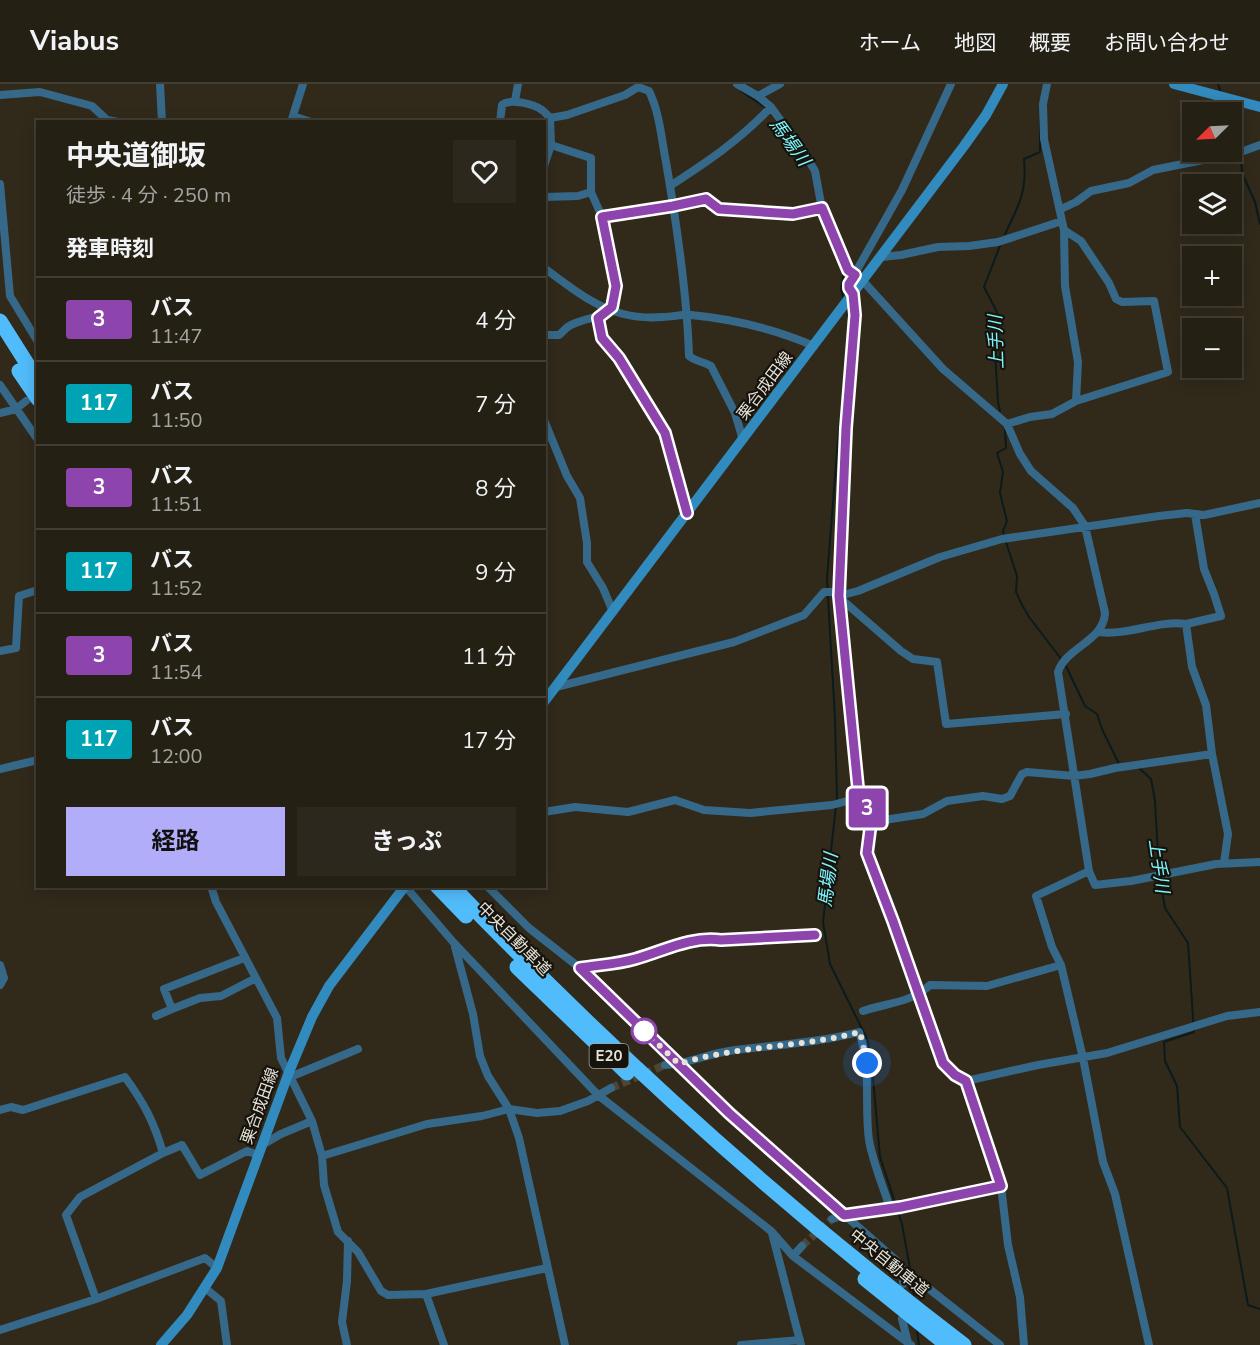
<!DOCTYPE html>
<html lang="ja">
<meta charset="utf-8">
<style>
:root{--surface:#252014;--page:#2d281d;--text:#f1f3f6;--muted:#a3a3a0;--line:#423e34;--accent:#b2adf9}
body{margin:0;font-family:"Nunito Sans","Noto Sans JP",sans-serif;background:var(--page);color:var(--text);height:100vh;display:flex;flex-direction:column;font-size:22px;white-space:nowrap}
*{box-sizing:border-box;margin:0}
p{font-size:20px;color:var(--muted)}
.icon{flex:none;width:33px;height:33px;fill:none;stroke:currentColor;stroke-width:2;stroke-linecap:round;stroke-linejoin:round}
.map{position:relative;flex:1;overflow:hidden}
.sheet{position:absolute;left:36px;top:36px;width:510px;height:768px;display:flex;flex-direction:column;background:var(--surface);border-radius:0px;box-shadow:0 3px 15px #0003,0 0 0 2px var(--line)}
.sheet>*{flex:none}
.badge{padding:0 12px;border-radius:4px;font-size:21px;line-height:39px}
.needle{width:39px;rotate:246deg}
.controls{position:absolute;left:1182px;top:18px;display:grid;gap:12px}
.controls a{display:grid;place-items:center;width:60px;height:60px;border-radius:0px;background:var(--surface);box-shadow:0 3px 15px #0003,0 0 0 2px var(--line);font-size:30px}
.you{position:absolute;width:30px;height:30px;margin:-15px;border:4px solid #fff;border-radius:50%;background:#1a73e8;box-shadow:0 0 0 9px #1a73e833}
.map>.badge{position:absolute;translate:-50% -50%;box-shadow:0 0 0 3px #fff}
h2{padding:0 30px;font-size:22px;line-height:54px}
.round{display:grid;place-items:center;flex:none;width:63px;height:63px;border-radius:0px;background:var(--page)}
.headline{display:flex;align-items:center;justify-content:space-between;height:102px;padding:0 30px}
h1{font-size:28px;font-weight:700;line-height:45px}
.action{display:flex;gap:12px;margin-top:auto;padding:12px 30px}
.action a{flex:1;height:69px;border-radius:0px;background:var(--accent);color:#111;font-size:24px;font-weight:700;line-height:69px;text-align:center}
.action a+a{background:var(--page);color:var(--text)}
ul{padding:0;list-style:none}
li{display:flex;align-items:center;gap:18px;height:84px;padding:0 30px;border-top:2px solid var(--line)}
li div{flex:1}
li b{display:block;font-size:22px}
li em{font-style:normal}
li .badge{min-width:66px;font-weight:700;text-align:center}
header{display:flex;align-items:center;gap:36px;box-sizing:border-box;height:84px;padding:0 30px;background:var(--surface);border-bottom:2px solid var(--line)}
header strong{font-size:28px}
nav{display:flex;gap:33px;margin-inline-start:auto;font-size:21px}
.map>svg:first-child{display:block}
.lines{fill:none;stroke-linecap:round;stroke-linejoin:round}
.stream{stroke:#0b1b1c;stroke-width:2}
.street-tunnel{stroke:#4c4637;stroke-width:8;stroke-dasharray:8 4;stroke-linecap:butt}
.street{stroke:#366989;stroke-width:8}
.secondary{stroke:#328bbe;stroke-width:10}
.highway{stroke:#51bcfb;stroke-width:15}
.line-casing{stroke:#fff;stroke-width:14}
.line{stroke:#8e44ad;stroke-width:9}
.walk{stroke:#e6e2d8;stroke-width:6;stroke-dasharray:0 10.8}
.stop-dot{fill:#fff;stroke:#8e44ad;stroke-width:3}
.labels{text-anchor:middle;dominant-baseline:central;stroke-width:4.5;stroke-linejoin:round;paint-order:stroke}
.shield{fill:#16130c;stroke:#a8a49b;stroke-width:1.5}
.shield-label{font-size:15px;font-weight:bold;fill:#e6e2d8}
.street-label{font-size:16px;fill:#e6e2d8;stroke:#16130c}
.water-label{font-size:18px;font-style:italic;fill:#7ef7fe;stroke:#16130c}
</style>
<header>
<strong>Viabus</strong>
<nav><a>ホーム</a><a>地図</a><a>概要</a><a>お問い合わせ</a></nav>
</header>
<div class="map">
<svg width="1260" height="1261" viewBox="0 0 1260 1261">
<rect width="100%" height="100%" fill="#312a1b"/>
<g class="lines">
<path class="stream" d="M 1218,0 L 1221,9
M 741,7 L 766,24
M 1223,17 L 1240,36 L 1241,65
M 1241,70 L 1242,89 L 1255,118 L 1260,140
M 1005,150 C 1019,121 1027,108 1024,75 L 1040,68 L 1040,36
M 844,185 L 841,206 L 844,215
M 847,223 L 850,244
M 1000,327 L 998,318 L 994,250 L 997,228 L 984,203 L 1001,159
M 1004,452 L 1003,447 L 1007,437 L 1000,409 L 1003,388 L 997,369 L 1006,364 L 1005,346
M 1006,458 L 1017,492 L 1016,508 L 1021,519 L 1029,533 L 1065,580 L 1085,622 L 1097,630 L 1102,645 L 1119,680
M 1139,684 L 1151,695 L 1155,717 L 1159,789
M 837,716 L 835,635 L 827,495 L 838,355 L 849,261
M 836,722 L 823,838 L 830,880 L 868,957 L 873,994 L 880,1073 L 902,1140 L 911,1190
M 1160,795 L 1165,824 L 1188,859 L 1194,948 L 1164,958 L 1165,977 L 1177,1002 L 1180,1043 L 1227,1104 L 1248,1221 L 1260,1225
M 912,1195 L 914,1213
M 917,1246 L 919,1261"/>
<path class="street-tunnel" d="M 611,1004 L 665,981
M 802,1162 L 832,1135"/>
<path class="street" d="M 160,0 L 162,38
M 737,0 L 758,12 L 771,23 L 803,67 L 815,87 L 822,125 L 848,186 L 863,197 L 943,285 L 1007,340 L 1020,370 L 1031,387 L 1073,424 L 1085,442 L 1105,529 C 1104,557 1066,563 1058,588 L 1089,787 L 1095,801 L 1131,797 L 1216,780 L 1260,778
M 951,0 L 902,106 L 849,200 L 853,210 L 855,231 L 846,344 L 839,512 L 859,714 L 866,718 L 871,738 L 867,769 L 893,837 L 943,979 L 955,991 L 966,997 L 1038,981 L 1107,969 L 1227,932 L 1260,928
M 0,11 L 40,8 L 92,22 L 107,36 L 118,38
M 758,12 L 780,0
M 515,17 L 518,0
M 293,32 L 311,38
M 291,38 L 303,0
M 500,38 L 502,21 C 510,14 534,20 542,26 C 545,28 547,31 550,34 L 567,31 L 625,11 L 638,3 L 649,7 C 660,30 661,53 666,78 C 677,142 687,208 689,272 C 696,278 703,277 711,282 L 735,329 L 743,356
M 544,82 L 551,61
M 0,100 L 10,212 L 38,258
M 670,102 C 707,78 740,56 771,23
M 544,113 L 578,112 L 591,108
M 1061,125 L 1076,118 L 1091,107 L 1129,99 L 1153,86 L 1238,69 L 1260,61
M 602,133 L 673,122 L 706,115 L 719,125 L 793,130 L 822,125
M 1064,146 L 1081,157 L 1109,199 L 1116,215 L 1122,218 L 1154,217 L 1168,288 L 1076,317
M 881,173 L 901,171 L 938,163 L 969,162 L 998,158 L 1062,137
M 544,184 C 569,202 592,222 623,230 C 635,233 651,234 663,233 C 672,233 682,230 691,231 C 734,235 774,245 814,262
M 598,234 L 602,254 L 619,275 L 665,349 L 687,429
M 544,251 L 559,251 C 563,248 566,243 571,241 C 587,233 597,236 612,223 L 616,202 L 602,133 L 591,108 L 591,74 L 551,61 L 550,34
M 0,301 L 38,356
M 0,329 L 16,325 L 26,317
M 544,336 L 567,392 L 580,414 L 587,459 L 587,478 L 603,504 L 613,528
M 1007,340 L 1030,333 L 1052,330 L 1076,317 L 1078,278 L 1065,202 L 1064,146 L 1044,55 L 1043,20 L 1047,0
M 839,512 L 858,507 L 940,473 L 1002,455 L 1159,432 L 1187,429 L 1204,431 L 1260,419
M 1186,540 L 1221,532 L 1214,510 L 1204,485 L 1195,430
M 1099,548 C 1128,552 1157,536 1186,540 L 1192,583 L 1206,621 L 1212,670 L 1228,750 L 1224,779
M 0,567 L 16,564 L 19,512 L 38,506
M 556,603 L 734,558 L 804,531 L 824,508 L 833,508 L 901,567 L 913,575 L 937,578 L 946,640 L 1066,630
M 0,685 L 38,676
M 544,728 L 575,723 L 628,728 L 675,716 L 704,726 L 750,729 L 832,721 L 859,714
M 871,738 L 923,730 L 947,717 L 983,712 L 1002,715 L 1010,712 L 1022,690 L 1027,688 L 1074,692 L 1090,690 L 1115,684 L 1212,670
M 1089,787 L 1036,812 L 1052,863 L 1061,881 L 1083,974 L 1103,1078 L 1115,1110 L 1149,1261
M 211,802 L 216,818 L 277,934 L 281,974 L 312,1037
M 405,802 L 454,859 L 598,1011 L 771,1147 L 793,1172 L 911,1261
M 487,802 L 529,844 L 580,884 L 729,1029 L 898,1178 L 903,1187 L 918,1196 L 1000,1261
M 455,863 L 473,930 L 480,972 L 488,992 L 509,1025 L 519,1054 L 565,1261
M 244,874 L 164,905 L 172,925 L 200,914 L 221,912 L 256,894
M 0,881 L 4,894 L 0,901
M 580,884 C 598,881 618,880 635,875 C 664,867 690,852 721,856 L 815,851
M 863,927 C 889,918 909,920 930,901 L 987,902 L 1061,881
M 156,932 L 172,925
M 665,981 C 687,980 708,970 729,967 C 773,961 817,959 859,948 C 872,983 864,1020 869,1056 C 873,1079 883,1102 890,1124
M 290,993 L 358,965
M 966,997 L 1001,1102 L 1008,1161 L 1020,1213 L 1024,1261
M 0,1026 L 11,1023 L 23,1026 L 125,993 C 144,1019 154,1038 163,1069 L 80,1113 L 66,1131 L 96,1215
M 262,1061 L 281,1050 L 312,1037 L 322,1072 L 324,1101 L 338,1148 L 358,1168 L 381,1207 L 388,1211 L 426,1210 L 444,1261
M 163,1069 L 182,1061 L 200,1091 L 247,1067 L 258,1071
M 322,1072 L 427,1040 L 482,1032 L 509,1025 L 537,1029 L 560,1027 L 588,1017 L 611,1004
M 832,1135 L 844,1131 L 901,1123 L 1001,1102
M 772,1149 L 801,1261
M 793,1172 L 802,1162
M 903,1187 L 903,1200
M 205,1204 L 221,1217 L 227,1261
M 426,1210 L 547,1184
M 902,1235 L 908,1259
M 0,1246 L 96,1215 L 205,1174 L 217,1184
M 347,1261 L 342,1238 L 347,1197 L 348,1157
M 741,1261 L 800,1256"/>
<path class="secondary" d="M 1174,0 L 1260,23
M 544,618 L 964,62 L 986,31 L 1003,0
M 161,1261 L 187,1231 L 217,1184 L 289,988 L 312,933 L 329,902 L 405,802"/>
<path class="highway" d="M 0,237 L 38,297
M 19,287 L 38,315
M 437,802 L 466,832
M 452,802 C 611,968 782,1122 964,1261
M 517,883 L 627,989
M 865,1195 L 947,1261"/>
</g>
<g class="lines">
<g class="line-casing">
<path id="line" d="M 687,429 L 665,349 L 619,274 L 602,254 L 598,234 L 612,223 L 616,202 L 602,133 L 673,122 L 706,115 L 719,125 L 793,130 L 822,124 L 848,186 L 855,191 L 849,200 L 849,204 L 853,210 L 855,231 L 846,344 L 839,512 L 859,714 L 866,718 L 871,738 L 867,769 L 893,837 L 943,979 L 955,991 L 966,997 L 1001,1102 L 901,1123 L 844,1131 L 729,1029 L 580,884 C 598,881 618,880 635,875 C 664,867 690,852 721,856 L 815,851"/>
</g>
<use href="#line" class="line"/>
<path class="walk" d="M 644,947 L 679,980 C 738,961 800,964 860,948 L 867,979"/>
</g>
<circle class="stop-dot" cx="644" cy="947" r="12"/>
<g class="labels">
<rect class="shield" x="589.5" y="960" width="39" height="24" rx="4.5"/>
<g class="shield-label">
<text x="609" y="972">E20</text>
</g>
<g class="street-label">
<text transform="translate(765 302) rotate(-53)">栗合成田線</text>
<text transform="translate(514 855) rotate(45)">中央自動車道</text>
<text transform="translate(260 1022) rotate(-70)">栗合成田線</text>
<text transform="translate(889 1179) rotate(39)">中央自動車道</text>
</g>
<g class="water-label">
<text transform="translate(790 58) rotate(54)">馬場川</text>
<text transform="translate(996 258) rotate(-92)">上手川</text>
<text transform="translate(1159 782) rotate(82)">上手川</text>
<text transform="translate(828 796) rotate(-83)">馬場川</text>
</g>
</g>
</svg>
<div class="controls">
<a><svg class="needle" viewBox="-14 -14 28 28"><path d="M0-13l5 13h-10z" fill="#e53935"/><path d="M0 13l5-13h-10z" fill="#a3a3a0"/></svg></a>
<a><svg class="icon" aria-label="layers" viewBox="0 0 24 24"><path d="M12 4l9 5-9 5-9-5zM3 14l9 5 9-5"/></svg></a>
<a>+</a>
<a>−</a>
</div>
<div class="you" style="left:867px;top:979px"></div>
<b class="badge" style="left:867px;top:724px;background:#8e44ad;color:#fff">3</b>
<section class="sheet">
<div class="headline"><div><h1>中央道御坂</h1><p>徒歩 · 4 分 · 250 m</p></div><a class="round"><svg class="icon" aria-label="heart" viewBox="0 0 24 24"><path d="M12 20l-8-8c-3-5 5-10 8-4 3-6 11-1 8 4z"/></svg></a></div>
<h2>発車時刻</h2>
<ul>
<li><span class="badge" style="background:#8e44ad;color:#fff">3</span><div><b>バス</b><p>11:47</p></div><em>4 分</em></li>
<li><span class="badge" style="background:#00a3b4;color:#fff">117</span><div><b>バス</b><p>11:50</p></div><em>7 分</em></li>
<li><span class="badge" style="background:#8e44ad;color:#fff">3</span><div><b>バス</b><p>11:51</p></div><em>8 分</em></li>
<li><span class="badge" style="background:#00a3b4;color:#fff">117</span><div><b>バス</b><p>11:52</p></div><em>9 分</em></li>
<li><span class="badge" style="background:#8e44ad;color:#fff">3</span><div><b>バス</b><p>11:54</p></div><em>11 分</em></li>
<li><span class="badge" style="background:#00a3b4;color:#fff">117</span><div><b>バス</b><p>12:00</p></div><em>17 分</em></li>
</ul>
<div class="action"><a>経路</a><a>きっぷ</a></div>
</section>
</div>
